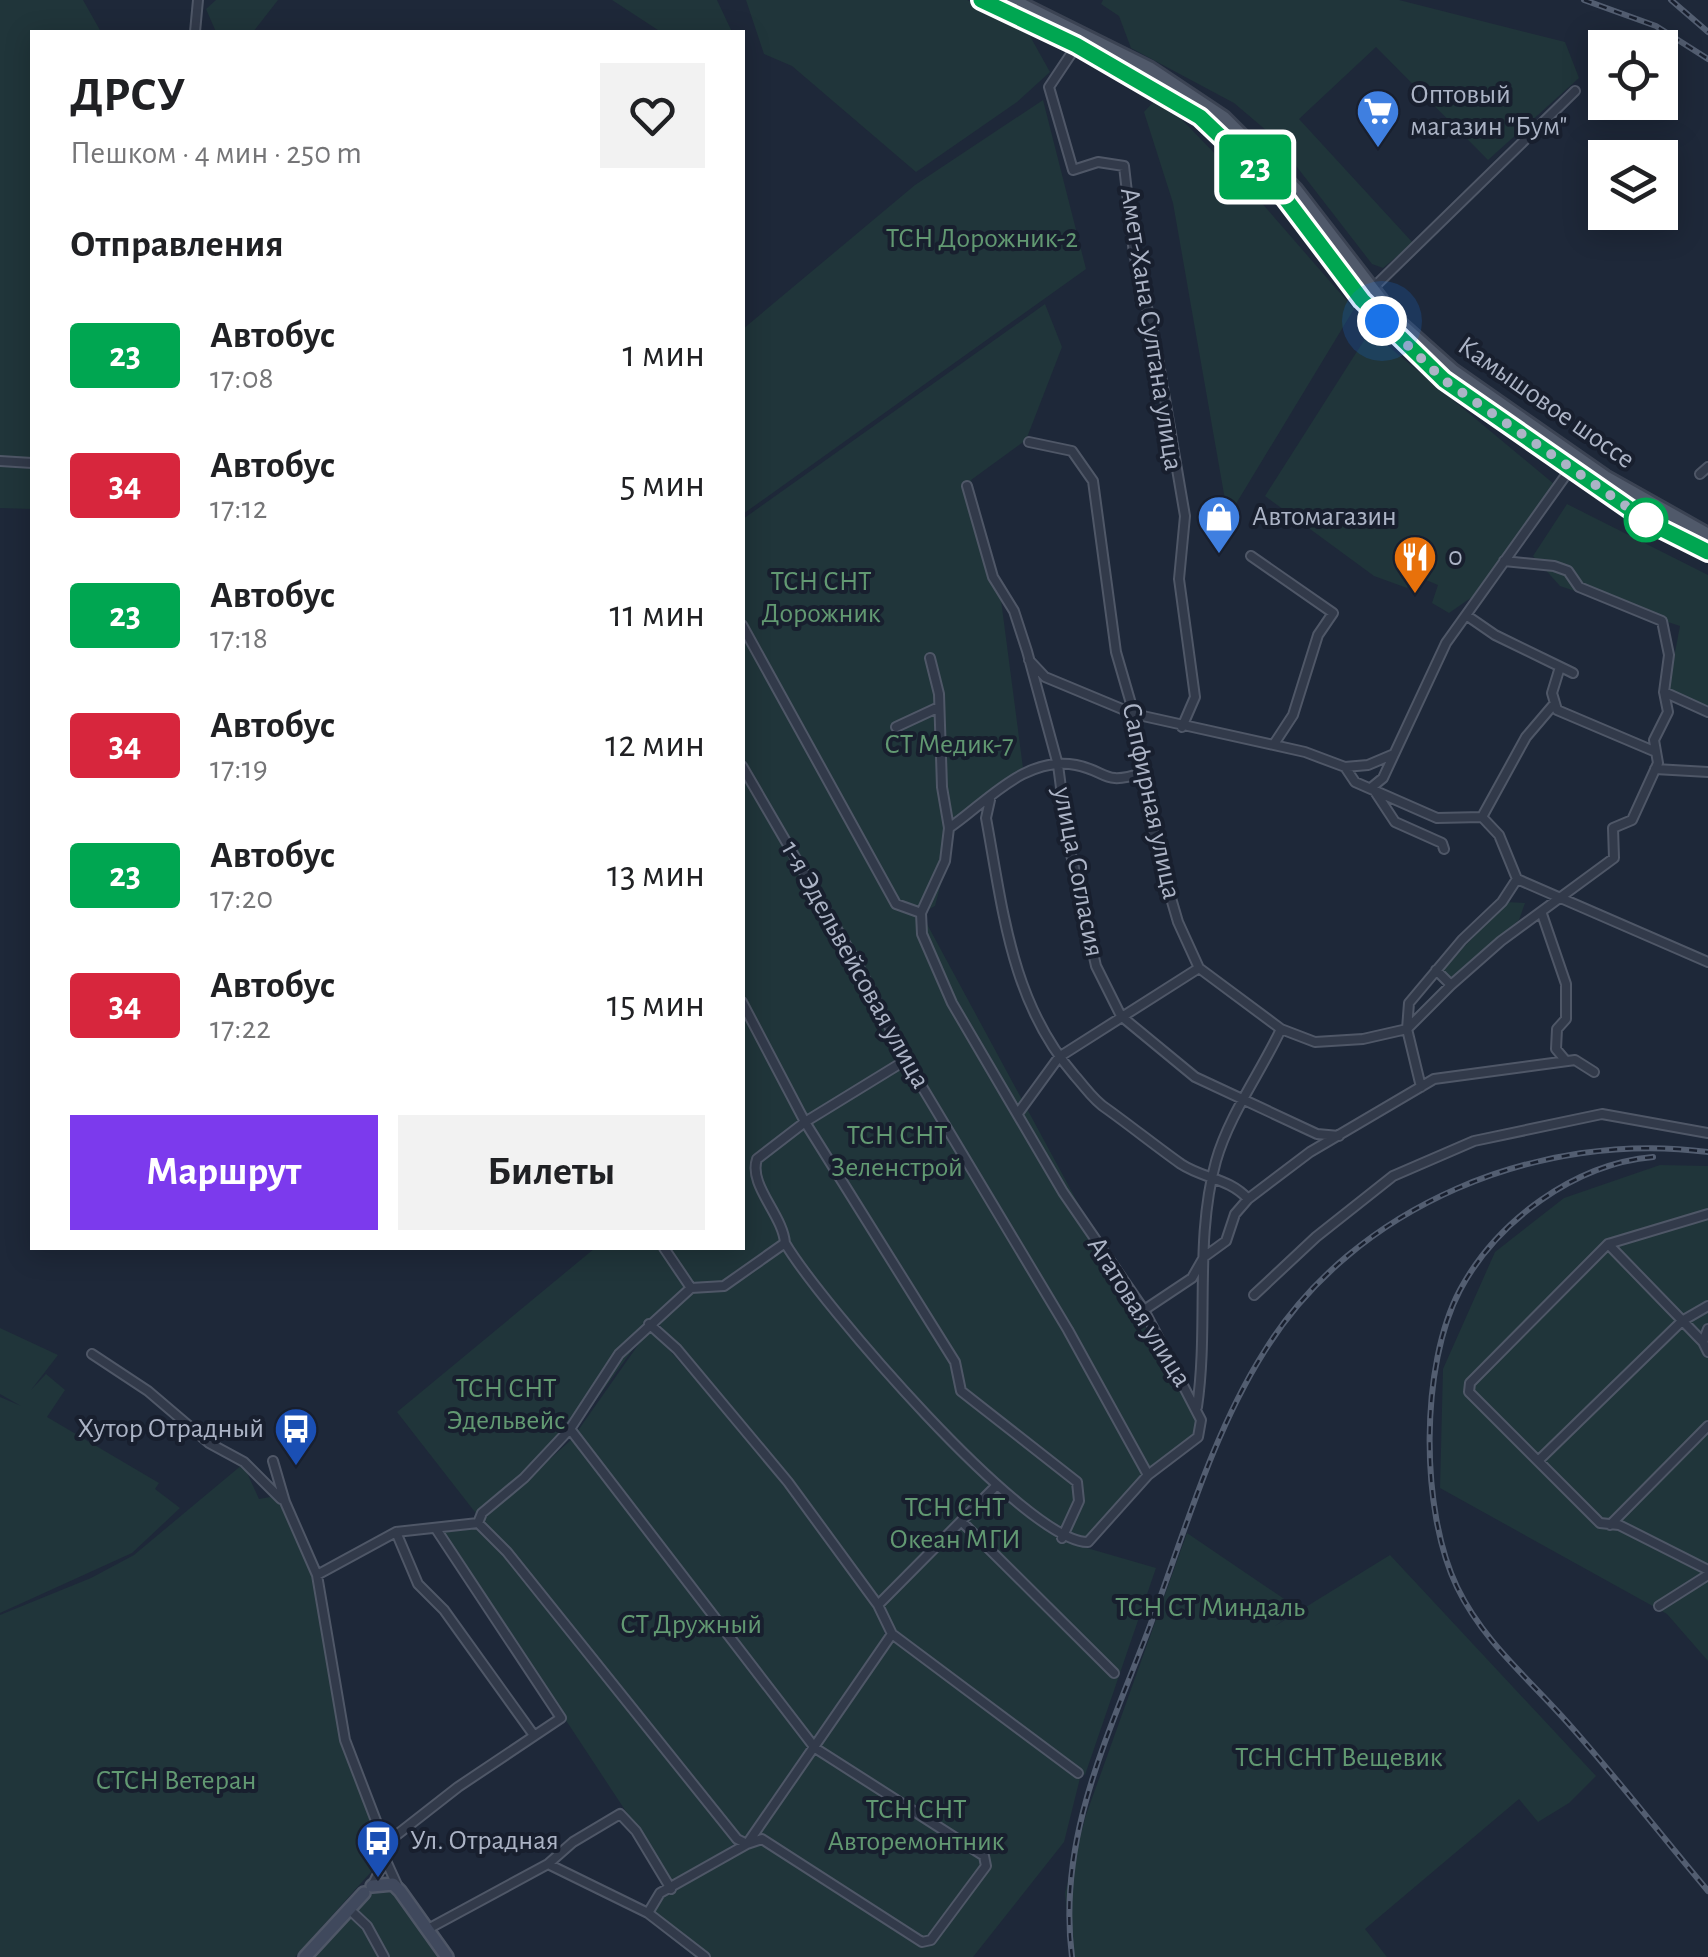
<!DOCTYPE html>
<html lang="ru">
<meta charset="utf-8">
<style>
:root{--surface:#fff;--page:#f2f2f2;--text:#202124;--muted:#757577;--accent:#7c3aed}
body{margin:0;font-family:"Alegreya Sans",sans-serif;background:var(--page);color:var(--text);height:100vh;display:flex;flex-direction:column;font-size:38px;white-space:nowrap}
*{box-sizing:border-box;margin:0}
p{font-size:32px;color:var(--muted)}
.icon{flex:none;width:55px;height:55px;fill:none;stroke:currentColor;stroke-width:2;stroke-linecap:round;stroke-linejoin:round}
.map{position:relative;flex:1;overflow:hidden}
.panel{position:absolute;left:30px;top:30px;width:715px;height:1220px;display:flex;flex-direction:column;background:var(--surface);border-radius:0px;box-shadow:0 5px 25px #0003}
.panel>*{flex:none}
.badge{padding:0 20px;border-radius:8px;font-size:35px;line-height:65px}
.controls{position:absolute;left:1588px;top:30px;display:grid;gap:20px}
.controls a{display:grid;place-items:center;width:90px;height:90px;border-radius:0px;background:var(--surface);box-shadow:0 5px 25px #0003;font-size:50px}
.you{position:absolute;width:50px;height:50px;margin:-25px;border:8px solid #fff;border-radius:50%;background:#1a73e8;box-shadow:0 0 0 15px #1a73e833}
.map>.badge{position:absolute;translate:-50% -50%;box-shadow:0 0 0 5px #fff}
h2{padding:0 40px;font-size:38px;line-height:90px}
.round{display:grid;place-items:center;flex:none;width:105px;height:105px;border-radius:0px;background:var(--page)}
.headline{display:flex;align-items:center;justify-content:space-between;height:170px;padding:0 40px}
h1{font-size:48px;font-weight:600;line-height:75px}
.action{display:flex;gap:20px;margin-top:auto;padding:20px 40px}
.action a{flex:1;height:115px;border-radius:0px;background:var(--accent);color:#fff;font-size:40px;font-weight:600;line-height:115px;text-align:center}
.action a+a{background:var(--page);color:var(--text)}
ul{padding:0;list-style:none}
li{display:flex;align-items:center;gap:30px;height:130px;padding:0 40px}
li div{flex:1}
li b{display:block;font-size:38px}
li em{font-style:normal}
li .badge{min-width:110px;font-weight:700;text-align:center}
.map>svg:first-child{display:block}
.green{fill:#20353a}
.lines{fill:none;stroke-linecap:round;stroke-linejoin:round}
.minor-casing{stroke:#4f5767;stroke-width:12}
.secondary-casing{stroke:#4f5767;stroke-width:16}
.primary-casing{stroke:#3b4353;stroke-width:18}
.minor{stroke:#323a4a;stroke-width:8}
.secondary{stroke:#40495d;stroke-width:11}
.primary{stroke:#50596a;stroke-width:12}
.rail-casing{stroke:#535e71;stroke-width:6}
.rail{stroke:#181f2e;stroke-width:2.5;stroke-dasharray:8;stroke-linecap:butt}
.line-casing{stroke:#fff;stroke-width:22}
.line{stroke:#00a651;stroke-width:15}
.walk{stroke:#acb4c6;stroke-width:10;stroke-dasharray:0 18}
.stop-dot{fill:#fff;stroke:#00a651;stroke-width:5}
.labels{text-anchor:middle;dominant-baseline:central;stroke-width:8;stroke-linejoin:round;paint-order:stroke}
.poi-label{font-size:28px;fill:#acb4c6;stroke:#181f2e;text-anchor:start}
.park-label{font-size:28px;fill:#629972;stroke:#181f2e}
.street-label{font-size:28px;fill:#acb4c6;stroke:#181f2e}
</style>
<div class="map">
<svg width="1708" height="1957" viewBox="0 0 1708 1957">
<rect width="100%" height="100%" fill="#1e2839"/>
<path class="green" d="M 0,0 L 83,0 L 101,32 L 32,32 L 32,509 L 0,508 Z
M 216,0 L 278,0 L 253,32 L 216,32 L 206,9 Z
M 612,0 L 717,0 L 732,32 L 661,32 Z
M 746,0 L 967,0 L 1026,29 L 1050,72 L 1017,102 L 916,172 L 792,66 L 764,54 Z
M 1103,0 L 1399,0 L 1565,42 L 1579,78 L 1488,160 L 1376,47 L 1299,119 L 1413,243 L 1383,268 L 1372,264 L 1273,136 L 1234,103 L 1131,48 L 1119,16 L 1101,4 Z
M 1159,96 L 1253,193 L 1354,309 L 1228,517 L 1173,203 L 1144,112 Z
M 1043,100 L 1086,269 L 743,514 L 743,329 L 915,185 Z
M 1045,304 L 1062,347 L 1026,440 L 971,480 L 1001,600 L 1023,768 L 955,830 L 935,906 L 921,913 L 1197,1423 L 1193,1435 L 1149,1469 L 1087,1548 L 1156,1568 L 1085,1775 L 895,1632 L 882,1607 L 655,1319 L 569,1437 L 478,1516 L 397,1412 L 595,1248 L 742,1248 L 743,626 L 838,788 L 743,617 L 743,519 Z
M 1370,331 L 1554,484 L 1475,595 L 1449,613 L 1432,603 L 1438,585 L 1414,575 L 1407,588 L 1374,576 L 1265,496 Z
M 1567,504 L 1708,575 L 1708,708 L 1667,694 L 1680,626 L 1560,586 L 1533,556 Z
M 1507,902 L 1525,903 L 1519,920 L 1453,979 L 1442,970 Z
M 1660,1165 L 1708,1166 L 1708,1661 L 1667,1614 L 1440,1488 L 1443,1369 L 1495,1252 L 1564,1198 Z
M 0,1328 L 58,1355 L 31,1390 L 46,1374 L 65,1390 L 47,1417 L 159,1483 L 155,1489 L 180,1508 L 132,1553 L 0,1613 L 0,1397 L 21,1406 L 0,1394 Z
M 650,1328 L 766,1460 L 876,1608 L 885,1634 L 745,1837 L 673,1883 L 442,1532 L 482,1521 L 572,1439 Z
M 243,1464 L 259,1499 L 270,1497 L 287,1503 L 320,1576 L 347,1737 L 380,1846 L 371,1872 L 295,1957 L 0,1957 L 0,1615 L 91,1578 L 134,1555 Z
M 1187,1533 L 1299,1609 L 1275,1626 L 1390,1555 L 1596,1776 L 1569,1803 L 1538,1822 L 1519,1799 L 1365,1929 L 1387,1957 L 1071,1957 L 1065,1893 L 1086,1815 Z
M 893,1638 L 1080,1778 L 1064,1842 L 973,1957 L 695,1957 L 647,1919 L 663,1897 L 758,1835 Z
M 383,1883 L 400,1891 L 447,1957 L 308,1957 L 364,1893 Z"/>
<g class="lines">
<g class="minor-casing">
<path id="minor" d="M 195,32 L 198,0
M 1077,45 L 1049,87 L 1073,170 L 1098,162 L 1124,166 L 1134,254 L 1155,340 L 1185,516 L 1179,579 L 1195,697 L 1182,727
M 1371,290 L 1575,91
M 1029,442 L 1072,451 L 1093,481 L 1116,652 L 1134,714 L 1156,847 L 1178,922 L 1199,968 L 1281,1029 L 1315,1042 L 1363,1039 L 1407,1029 L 1451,985
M 0,461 L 32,463
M 1700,474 L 1708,467
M 967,486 L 993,577 L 1014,611 L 1027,651 L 1058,765 L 1068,841 L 1096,966 L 1121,1016 L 1195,1077 L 1317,1134 L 1339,1136
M 1251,556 L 1333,613 L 1318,635 L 1293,715 L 1274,744
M 1466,615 L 1495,635 L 1573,673
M 742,625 L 896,904 L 921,913
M 1029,660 L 1045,677 L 1134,714 L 1305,752 L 1345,767 L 1355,782 L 1437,818 L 1482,817 L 1499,835 L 1517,879 L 1502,902 L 1462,940 L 1409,1003 L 1407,1029 L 1421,1087
M 1560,667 L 1552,693 L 1557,710 L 1656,752
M 1664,692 L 1708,712
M 896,727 L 939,707
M 742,766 L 859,967 L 906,1060 L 1068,1330 L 1148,1475
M 1345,767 L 1368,765 L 1394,754
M 1655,769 L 1708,772
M 1372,787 L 1383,778 L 1446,643 L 1571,468
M 1372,787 L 1395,822 L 1442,843 L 1444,849
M 990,800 L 986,818 C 1003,910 1011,1002 1075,1076 C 1085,1087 1094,1101 1107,1109 C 1132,1127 1157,1147 1181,1164 C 1204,1179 1229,1178 1248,1199
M 1482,817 L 1526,737 L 1555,703
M 949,828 C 986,803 1025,755 1076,765 C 1108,771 1102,786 1142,773
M 1517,879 L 1708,962
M 921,913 L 945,861 L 949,828 L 942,787 L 939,694 L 930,658
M 1542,914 L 1566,984 L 1566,1019 L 1557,1029 L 1556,1049 L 1566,1061
M 1436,970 L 1451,985 L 1501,941 L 1614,858 L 1613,828 L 1632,820 L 1658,763 L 1654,740 L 1668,712 L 1664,692 L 1669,655 L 1662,621 L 1579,587 L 1568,571 L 1554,566 L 1504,561
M 742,1002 L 805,1122 L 955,1362 L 961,1391 L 1077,1482 L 1079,1501 L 1062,1538
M 906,1060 L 805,1122 L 757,1159 C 748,1185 783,1215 785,1243 C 819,1301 1026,1543 1088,1542 L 1148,1475 L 1198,1437 L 1201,1420 L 1144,1310 L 1063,1192 L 952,1003 L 922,934 L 921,913
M 1019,1112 L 1059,1057 L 1199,968
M 1708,1214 L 1608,1244 L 1470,1383 L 1469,1392 L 1600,1523 L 1619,1525 L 1708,1570
M 1608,1244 L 1703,1342
M 691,1288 L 724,1286 L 785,1243
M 1254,1295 L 1316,1237 L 1393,1176 L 1474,1141 L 1602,1114 L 1708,1133
M 1144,1310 L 1192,1278 L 1204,1257 L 1226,1241 L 1235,1214 L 1248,1199 L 1310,1152 L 1434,1079 L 1575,1060 L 1594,1072
M 649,1324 L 677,1349 L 788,1482 L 878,1605
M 1708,1329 L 1703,1342 L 1708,1352
M 92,1354 L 148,1391 L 209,1443 L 244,1462 L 281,1499
M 1197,1407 C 1209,1326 1194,1240 1216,1161 C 1229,1115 1261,1072 1281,1029
M 1539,1460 L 1682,1321 L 1708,1306
M 273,1461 L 285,1502 L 317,1575 L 345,1740 L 378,1826 L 380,1870 L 372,1886
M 962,1522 L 1114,1673
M 478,1523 L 507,1552 L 737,1839 L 747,1844 L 762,1839 L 922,1942 L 931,1940 L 986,1866 L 984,1856 L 815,1748 L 570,1429
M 1610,1525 L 1708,1426
M 396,1532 L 418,1584 L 444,1610 L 533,1734
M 317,1575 L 396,1532 L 478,1523 L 482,1513 L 524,1478 L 570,1429 L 619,1354 L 691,1288 L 664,1248
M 1659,1606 L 1708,1575
M 892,1634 L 1078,1773
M 380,1848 L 458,1787 L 561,1718 L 436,1529
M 382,1852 L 397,1885
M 548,1864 L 573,1842 L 620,1814 L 636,1831 L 671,1889
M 349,1909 L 367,1926 L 384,1957
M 648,1913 L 660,1893 L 747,1844 L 892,1634 L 878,1605 L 997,1485
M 428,1929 L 548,1864 L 648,1913 L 705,1957"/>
</g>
<g class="secondary-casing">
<path id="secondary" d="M 372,1886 L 393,1884 L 400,1891 L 447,1957
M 305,1957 L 364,1893"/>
</g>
<g class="primary-casing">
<path id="primary" d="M 981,0 L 1077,45 L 1200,117 L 1285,198 L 1362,300 L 1444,380 L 1650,523 L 1708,552
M 1012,0 L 1149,68 L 1224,118 L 1295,189 L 1397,321 L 1453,371 L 1605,477 L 1708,535"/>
</g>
<use href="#minor" class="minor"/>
<use href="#secondary" class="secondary"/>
<use href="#primary" class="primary"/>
<g class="rail-casing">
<path id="rail" d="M 1584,0 L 1656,26 L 1708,59
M 1671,0 L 1708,32
M 1653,1157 C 1574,1164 1497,1221 1460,1290 C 1420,1365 1420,1510 1457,1587 C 1483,1641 1528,1678 1567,1722 C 1616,1777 1661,1835 1708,1891
M 1072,1957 C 1057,1840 1107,1738 1148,1631 C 1183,1538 1211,1436 1264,1352 C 1354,1205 1540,1130 1708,1152"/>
</g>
<use href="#rail" class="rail"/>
</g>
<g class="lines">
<g class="line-casing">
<path id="line" d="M 981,0 L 1076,45 L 1200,117 L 1285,198 L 1362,300 L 1444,380 L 1650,523 L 1708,552"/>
</g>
<use href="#line" class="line"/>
<path class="walk" d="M 1382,321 L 1444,380 L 1646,520"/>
</g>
<defs>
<g id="supermarket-pin" transform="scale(2.25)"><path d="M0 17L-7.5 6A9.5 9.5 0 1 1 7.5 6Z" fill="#3f7fe0" stroke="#181f2e"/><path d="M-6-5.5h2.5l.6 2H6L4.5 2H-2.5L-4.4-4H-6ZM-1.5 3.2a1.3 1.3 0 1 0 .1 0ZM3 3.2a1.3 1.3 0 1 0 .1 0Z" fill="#fff"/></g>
<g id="shop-pin" transform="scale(2.25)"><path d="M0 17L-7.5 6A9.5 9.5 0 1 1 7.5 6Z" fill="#3f7fe0" stroke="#181f2e"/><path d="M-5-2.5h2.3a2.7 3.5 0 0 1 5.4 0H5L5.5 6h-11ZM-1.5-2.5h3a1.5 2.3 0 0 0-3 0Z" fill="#fff"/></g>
<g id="restaurant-pin" transform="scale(2.25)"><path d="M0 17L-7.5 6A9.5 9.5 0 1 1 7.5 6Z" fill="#e8710a" stroke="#181f2e"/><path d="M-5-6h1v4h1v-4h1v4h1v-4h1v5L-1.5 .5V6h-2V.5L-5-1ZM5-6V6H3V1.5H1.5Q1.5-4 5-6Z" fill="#fff"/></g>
<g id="bus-pin" transform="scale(2.25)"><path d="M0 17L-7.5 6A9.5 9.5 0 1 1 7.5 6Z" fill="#1a4fb4" stroke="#181f2e"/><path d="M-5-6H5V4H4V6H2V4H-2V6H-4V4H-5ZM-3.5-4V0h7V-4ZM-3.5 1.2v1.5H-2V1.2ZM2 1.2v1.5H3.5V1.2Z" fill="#fff"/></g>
</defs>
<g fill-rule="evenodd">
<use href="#supermarket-pin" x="1378" y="111"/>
<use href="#shop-pin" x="1219" y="517"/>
<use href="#restaurant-pin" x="1415" y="557"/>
<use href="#bus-pin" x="296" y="1429"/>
<use href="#bus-pin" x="378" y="1841"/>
</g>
<circle class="stop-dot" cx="1646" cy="520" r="20"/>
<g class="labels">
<g class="poi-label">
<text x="1410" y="95">Оптовый<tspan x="1410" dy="32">магазин "Бум"</tspan></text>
<text x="1252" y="517">Автомагазин</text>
<text x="1448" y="557">0</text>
<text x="264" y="1429" text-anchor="end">Хутор Отрадный</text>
<text x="410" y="1841">Ул. Отрадная</text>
</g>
<g class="park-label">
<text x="982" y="239">ТСН Дорожник-2</text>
<text x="821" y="582">ТСН СНТ<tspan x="821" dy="32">Дорожник</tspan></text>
<text x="949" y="745">СТ Медик-7</text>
<text x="897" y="1136">ТСН СНТ<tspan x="897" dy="32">Зеленстрой</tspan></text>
<text x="506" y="1389">ТСН СНТ<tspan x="506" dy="32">Эдельвейс</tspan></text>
<text x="955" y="1508">ТСН СНТ<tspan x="955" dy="32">Океан МГИ</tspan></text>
<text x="1210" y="1608">ТСН СТ Миндаль</text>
<text x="691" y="1625">СТ Дружный</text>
<text x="1339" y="1758">ТСН СНТ Вещевик</text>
<text x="176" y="1781">СТСН Ветеран</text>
<text x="916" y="1810">ТСН СНТ<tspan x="916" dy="32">Авторемонтник</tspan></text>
</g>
<g class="street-label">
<text transform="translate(1151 329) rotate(81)">Амет-Хана Султана улица</text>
<text transform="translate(1546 403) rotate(35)">Камышовое шоссе</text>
<text transform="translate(1151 801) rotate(78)">Сапфирная улица</text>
<text transform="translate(1078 872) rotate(79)">улица Согласия</text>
<text transform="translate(855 965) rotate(61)">1-я Эдельвейсовая улица</text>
<text transform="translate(1139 1312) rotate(58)">Агатовая улица</text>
</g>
</g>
</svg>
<div class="controls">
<a><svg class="icon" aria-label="locate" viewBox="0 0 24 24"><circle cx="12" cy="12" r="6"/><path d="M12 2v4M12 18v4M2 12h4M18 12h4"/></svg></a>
<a><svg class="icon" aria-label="layers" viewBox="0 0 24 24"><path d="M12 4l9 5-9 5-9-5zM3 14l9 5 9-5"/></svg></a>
</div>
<div class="you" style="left:1382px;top:321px"></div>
<b class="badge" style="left:1255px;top:167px;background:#00a651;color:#fff">23</b>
<section class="panel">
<div class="headline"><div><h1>ДРСУ</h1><p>Пешком · 4 мин · 250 m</p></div><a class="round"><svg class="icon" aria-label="heart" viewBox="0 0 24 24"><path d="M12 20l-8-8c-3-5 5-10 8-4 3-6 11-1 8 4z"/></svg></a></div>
<h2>Отправления</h2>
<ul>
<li><span class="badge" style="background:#00a651;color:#fff">23</span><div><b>Автобус</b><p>17:08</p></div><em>1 мин</em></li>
<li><span class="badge" style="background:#d7263d;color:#fff">34</span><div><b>Автобус</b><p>17:12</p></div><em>5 мин</em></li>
<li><span class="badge" style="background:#00a651;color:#fff">23</span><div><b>Автобус</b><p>17:18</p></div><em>11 мин</em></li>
<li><span class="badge" style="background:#d7263d;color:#fff">34</span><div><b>Автобус</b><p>17:19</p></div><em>12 мин</em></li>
<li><span class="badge" style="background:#00a651;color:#fff">23</span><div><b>Автобус</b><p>17:20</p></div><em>13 мин</em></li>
<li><span class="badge" style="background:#d7263d;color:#fff">34</span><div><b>Автобус</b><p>17:22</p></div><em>15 мин</em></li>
</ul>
<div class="action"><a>Маршрут</a><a>Билеты</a></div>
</section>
</div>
